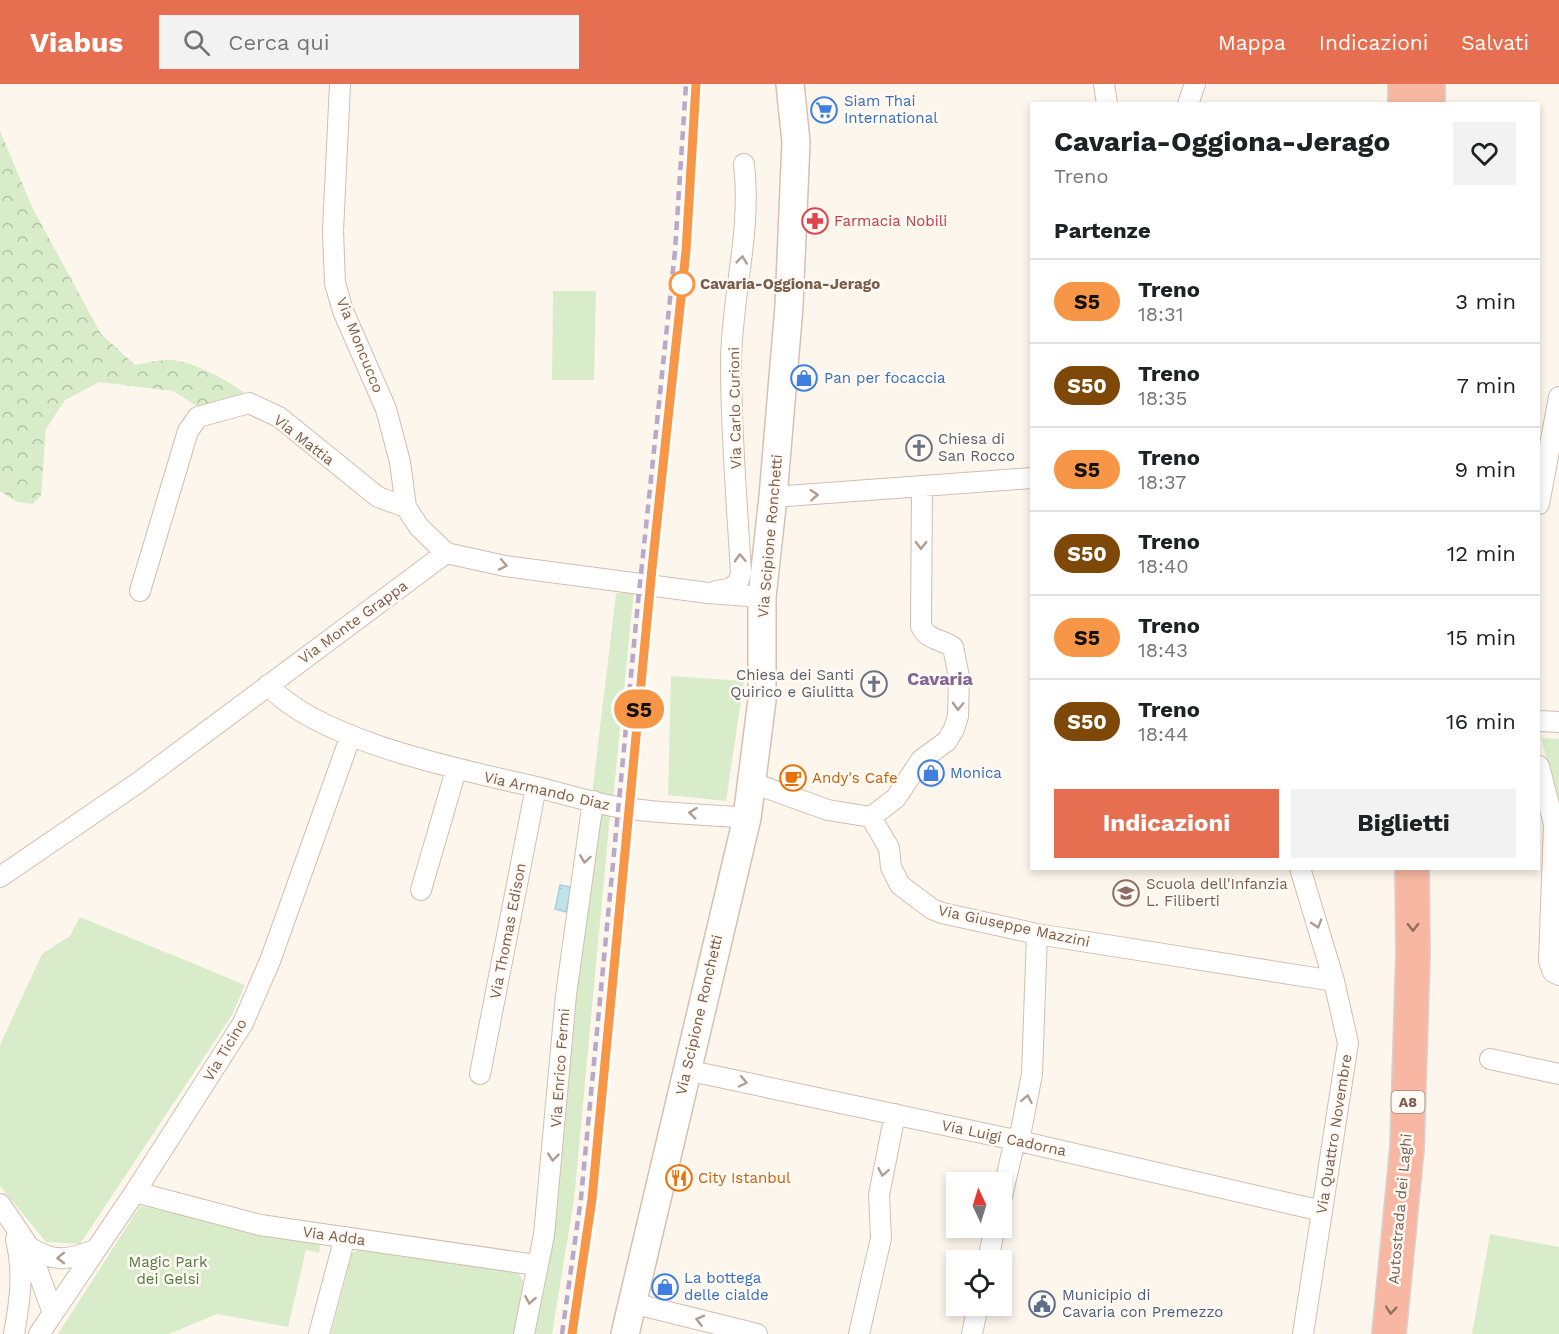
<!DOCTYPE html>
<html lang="it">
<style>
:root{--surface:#fff;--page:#f2f2f2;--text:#202124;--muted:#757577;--line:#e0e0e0;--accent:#e76f51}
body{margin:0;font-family:"Work Sans",sans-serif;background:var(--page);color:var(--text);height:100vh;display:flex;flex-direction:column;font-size:22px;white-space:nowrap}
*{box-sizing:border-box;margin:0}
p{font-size:20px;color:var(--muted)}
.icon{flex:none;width:33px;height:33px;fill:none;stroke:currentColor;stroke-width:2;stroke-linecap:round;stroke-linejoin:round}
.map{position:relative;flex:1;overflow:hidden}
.side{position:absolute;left:1030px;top:18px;width:510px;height:768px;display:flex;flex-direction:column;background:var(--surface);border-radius:0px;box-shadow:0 3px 9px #0003}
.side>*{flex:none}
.badge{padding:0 12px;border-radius:20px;font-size:21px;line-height:39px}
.needle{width:39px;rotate:356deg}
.fabs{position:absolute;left:946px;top:1088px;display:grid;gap:12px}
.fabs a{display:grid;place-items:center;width:66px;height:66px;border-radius:0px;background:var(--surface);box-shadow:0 3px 9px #0003;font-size:30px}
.map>.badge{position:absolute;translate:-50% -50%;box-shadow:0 0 0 3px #fff}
h2{padding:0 24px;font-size:22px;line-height:54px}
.round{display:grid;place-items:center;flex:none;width:63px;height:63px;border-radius:0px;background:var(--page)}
.head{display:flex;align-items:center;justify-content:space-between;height:102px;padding:0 24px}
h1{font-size:28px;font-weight:700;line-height:45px}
.cta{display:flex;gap:12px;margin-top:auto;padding:12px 24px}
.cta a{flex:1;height:69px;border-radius:0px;background:var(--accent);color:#fff;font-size:24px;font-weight:700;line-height:69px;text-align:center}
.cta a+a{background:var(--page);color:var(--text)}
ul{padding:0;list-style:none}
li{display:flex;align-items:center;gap:18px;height:84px;padding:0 24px;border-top:2px solid var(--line)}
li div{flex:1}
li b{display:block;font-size:22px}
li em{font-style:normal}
li .badge{min-width:66px;font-weight:700;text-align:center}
header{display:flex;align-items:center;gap:36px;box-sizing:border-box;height:84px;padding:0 30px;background:var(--accent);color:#fff}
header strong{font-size:28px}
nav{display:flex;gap:33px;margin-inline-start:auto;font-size:21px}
.search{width:420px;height:54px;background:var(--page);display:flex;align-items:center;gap:15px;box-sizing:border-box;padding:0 21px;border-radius:0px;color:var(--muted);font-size:22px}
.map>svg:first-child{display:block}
.green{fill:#d8ecc9}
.forest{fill:url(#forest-crowns)}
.water{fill:url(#water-ripples);stroke:#a5d3da;stroke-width:1.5}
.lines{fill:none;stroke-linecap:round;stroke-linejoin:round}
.street-casing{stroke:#d1beb0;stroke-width:22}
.secondary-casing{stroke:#d6c0b0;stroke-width:30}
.highway-casing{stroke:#dad1cd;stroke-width:36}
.street{stroke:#fff;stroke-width:20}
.secondary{stroke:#fff;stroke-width:27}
.highway{stroke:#f7b7a3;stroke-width:33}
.rail{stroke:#b9a8c9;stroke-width:4.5;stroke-dasharray:9 6;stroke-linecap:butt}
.oneway{stroke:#af9d94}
.oneway2{stroke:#936e5e}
.line-casing{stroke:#fff;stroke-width:14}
.line{stroke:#f79647;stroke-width:9}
.stop-dot{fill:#fff;stroke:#f79647;stroke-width:3}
.labels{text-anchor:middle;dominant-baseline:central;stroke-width:5;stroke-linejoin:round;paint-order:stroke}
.shield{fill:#fffaf3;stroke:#a28b7f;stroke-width:1.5}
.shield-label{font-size:14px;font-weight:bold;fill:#7a5c4d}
.shop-label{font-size:15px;fill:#366cbe;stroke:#fffaf3;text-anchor:start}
.health-label{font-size:15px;fill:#be3a42;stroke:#fffaf3;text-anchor:start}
.stop-label{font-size:15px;font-weight:bold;fill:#7a5c4d;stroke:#fffaf3;text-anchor:start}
.street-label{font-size:15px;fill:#7a5c4d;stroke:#fffaf3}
.worship-label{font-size:15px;fill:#5b616d;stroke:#fffaf3;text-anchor:start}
.food-label{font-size:15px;fill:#c56008;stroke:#fffaf3;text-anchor:start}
.education-label{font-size:15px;fill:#785e54;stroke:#fffaf3;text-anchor:start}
.park-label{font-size:15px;fill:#537a41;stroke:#fffaf3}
.service-label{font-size:15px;fill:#4e5e75;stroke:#fffaf3;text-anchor:start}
.quarter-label{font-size:18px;font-weight:bold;fill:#846695;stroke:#fffaf3}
</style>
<header>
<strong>Viabus</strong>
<div class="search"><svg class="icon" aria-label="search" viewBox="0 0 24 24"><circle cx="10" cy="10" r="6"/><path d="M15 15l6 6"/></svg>Cerca qui</div>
<nav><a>Mappa</a><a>Indicazioni</a><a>Salvati</a></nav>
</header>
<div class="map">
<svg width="1559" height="1250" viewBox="0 0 1559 1250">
<defs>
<pattern id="forest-crowns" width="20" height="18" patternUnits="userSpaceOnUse" patternTransform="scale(1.5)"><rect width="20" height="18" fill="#d8ecc9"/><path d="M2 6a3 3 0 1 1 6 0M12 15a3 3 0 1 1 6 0" fill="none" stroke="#b4c2a5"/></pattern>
<pattern id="water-ripples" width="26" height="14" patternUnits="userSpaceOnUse" patternTransform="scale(1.5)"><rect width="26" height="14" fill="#bfe3e8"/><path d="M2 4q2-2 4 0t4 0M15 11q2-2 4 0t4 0" fill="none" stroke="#a0bbbe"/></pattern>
</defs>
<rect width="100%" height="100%" fill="#fdf6ec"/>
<path class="green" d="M 553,207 L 596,207 L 594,296 L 552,296 Z
M 634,505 L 613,716 L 592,711 L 616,510 Z
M 671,592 L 744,597 L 726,717 L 668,711 Z
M 1541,654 L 1559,655 L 1559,718 Z
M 597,729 L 610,731 L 574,1116 L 552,1250 L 535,1250 L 546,1182 L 572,920 Z
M 80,833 L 245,901 L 232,931 L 80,1160 L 46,1158 L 0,1102 L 0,961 L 42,870 L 70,852 Z
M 140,1122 L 321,1157 L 319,1169 L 306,1166 L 288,1243 L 217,1230 L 169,1250 L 58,1250 Z
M 1490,1150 L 1559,1163 L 1559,1250 L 1472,1250 Z
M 359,1166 L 519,1189 L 523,1197 L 514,1250 L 331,1250 L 352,1169 Z"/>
<path class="forest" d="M 0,47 L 33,125 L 101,250 L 135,281 C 146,279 157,276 168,276 C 191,275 240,302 255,318 L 218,316 L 198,323 L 173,307 L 99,298 L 65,316 L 46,345 L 41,411 L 33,420 L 17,418 L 0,407 Z"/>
<path class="water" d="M 560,801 L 571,803 L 566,828 L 555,825 Z"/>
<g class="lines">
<g class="street-casing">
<path id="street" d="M 340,0 L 333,147 L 335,199 L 343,227 L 386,325 L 400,378 L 406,423 L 419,443 L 446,469 L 505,482 L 708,509 L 762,513
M 1104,0 L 1107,20
M 1188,20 L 1195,0
M 773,413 L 1032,394
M 1539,420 L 1559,313
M 140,507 L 188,347 L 198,333 L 249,319 L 279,333 L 378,413 L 406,423
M 716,507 L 729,505 L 738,499 L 741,489 C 737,420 731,350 731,280 C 731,214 752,149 744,80
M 268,601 C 318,657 462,686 536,703 C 565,710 595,720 624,724 C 664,730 706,730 747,734
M 1539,637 L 1559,638
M 1539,682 L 1554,740 L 1549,877 L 1553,888 L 1559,891
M 750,698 L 828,726 L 871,733 L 889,764 L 891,783 L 900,801 L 932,825 L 942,829 L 1037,850 L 1334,897
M 871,733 L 896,714 L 921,676 L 947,657 L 954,645 L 958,632 L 959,593 L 953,563 C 941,555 927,556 921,542 L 922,402
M 1300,784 L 1334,897 L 1348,959 L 1303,1250
M 0,793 L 139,698 L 446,469
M 421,806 L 456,686
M 1490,975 L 1559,990
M 686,986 L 1015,1056 L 1322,1127
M 480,990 L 536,703
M 135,1108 L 260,1141 L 536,1181
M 1002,1112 L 1015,1056 L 1021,1047 L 1032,990 L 1037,850
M 0,1120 L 29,1163 L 53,1229
M 29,1163 C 55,1179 67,1176 95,1166
M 988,1176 L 995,1143
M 632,1219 L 757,1250
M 14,1250 C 20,1217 24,1189 16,1155
M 39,1250 L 135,1108 L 243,939 L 270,877 L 351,651
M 319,1250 L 345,1153
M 524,1250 L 544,1151 L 566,911 L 593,717
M 859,1250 L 881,1154 L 879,1111 L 895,1030
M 972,1250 L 978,1221"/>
</g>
<g class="secondary-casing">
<path id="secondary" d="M 625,1250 L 747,734 L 762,616 L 762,513 L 773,413 L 789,222 L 796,58 L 790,0"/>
</g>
<g class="highway-casing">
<path id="highway" d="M 1405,0 L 1405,20
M 1428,0 L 1428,20
M 1389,1250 L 1407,1064 L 1413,869 L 1412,784"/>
</g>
<use href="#street" class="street"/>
<use href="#secondary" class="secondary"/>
<use href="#highway" class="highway"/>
<path class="rail" d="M 562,1250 L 581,1114 L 638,518 L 675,167 L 686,0
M 573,1250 L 592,1115 L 652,484 L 686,167 L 696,0"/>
</g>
<defs><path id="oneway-chevron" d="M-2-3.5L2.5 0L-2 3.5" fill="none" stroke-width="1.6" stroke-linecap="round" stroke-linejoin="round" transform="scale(1.5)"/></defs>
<g class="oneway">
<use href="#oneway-chevron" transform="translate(742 176) rotate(-84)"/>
<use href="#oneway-chevron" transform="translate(814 411) rotate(-4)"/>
<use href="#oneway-chevron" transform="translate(921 461) rotate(91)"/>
<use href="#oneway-chevron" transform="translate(740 474) rotate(-93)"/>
<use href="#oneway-chevron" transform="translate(503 481) rotate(11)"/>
<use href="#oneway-chevron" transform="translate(958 622) rotate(92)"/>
<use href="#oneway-chevron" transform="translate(693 729) rotate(-174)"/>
<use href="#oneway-chevron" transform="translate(585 775) rotate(98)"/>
<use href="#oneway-chevron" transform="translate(1317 840) rotate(73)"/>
<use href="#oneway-chevron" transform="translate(743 998) rotate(12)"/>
<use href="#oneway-chevron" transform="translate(1027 1015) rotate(-79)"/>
<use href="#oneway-chevron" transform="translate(553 1073) rotate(96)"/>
<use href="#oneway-chevron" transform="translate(883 1088) rotate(101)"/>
<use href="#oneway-chevron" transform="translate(61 1174) rotate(179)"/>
<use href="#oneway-chevron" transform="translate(530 1216) rotate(100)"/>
<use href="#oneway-chevron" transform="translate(700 1236) rotate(-166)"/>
</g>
<g class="oneway2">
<use href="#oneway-chevron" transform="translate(1413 843) rotate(89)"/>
<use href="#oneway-chevron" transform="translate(1391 1226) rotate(95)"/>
</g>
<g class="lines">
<g class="line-casing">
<path id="line" d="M 572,1250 L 592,1115 L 652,484 L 686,167 L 696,0"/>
</g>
<use href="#line" class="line"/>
</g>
<defs>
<g id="supermarket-ring" transform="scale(1.35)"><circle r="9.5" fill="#fffaf3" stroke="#3f7fe0" stroke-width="1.5"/><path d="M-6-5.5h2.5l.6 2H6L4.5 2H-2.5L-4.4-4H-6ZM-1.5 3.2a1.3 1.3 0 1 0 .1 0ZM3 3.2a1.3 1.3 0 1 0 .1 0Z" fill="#3f7fe0"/></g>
<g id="pharmacy-ring" transform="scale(1.35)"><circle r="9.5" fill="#fffaf3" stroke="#e0444e" stroke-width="1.5"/><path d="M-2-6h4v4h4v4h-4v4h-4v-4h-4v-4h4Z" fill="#e0444e"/></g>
<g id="shop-ring" transform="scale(1.35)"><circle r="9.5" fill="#fffaf3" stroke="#3f7fe0" stroke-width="1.5"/><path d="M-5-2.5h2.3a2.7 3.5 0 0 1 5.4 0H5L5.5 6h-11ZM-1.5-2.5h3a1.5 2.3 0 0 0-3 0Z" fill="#3f7fe0"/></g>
<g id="church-ring" transform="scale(1.35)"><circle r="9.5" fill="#fffaf3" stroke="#6b7280" stroke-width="1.5"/><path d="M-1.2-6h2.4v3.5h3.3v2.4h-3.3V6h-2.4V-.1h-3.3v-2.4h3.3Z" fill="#6b7280"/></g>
<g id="cafe-ring" transform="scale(1.35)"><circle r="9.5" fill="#fffaf3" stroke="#e8710a" stroke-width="1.5"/><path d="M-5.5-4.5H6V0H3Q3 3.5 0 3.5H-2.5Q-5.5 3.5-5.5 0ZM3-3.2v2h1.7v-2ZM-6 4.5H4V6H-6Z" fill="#e8710a"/></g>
<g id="school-ring" transform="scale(1.35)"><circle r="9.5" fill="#fffaf3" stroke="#8d6e63" stroke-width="1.5"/><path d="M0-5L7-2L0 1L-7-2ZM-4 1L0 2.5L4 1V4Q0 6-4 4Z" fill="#8d6e63"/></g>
<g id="restaurant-ring" transform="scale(1.35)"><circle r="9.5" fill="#fffaf3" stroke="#e8710a" stroke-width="1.5"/><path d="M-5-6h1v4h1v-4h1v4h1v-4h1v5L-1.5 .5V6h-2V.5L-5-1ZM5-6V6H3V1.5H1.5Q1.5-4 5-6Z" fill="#e8710a"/></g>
<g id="civic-ring" transform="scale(1.35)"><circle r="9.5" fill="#fffaf3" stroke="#5c6f8a" stroke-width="1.5"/><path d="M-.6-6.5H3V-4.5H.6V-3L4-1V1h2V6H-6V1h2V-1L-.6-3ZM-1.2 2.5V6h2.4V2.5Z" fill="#5c6f8a"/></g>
</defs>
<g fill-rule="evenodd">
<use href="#supermarket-ring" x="824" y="26"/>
<use href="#pharmacy-ring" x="815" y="137"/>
<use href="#shop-ring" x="804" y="294"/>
<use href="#church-ring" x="919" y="364"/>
<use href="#church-ring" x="874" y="600"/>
<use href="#shop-ring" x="931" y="689"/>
<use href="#cafe-ring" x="793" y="694"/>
<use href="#school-ring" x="1126" y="809"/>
<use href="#restaurant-ring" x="679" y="1094"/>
<use href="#shop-ring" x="665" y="1203"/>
<use href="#civic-ring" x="1042" y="1220"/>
</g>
<circle class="stop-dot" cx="682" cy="200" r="12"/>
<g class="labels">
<rect class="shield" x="1391.5" y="1007" width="33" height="22" rx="4.5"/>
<g class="shield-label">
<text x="1408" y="1018">A8</text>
</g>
<g class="shop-label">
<text x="844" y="17">Siam Thai<tspan x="844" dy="17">International</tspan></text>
<text x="824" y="294">Pan per focaccia</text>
<text x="950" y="689">Monica</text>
<text x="684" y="1194">La bottega<tspan x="684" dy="17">delle cialde</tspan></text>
</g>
<g class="health-label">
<text x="834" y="137">Farmacia Nobili</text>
</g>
<g class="stop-label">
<text x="700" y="200">Cavaria-Oggiona-Jerago</text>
</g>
<g class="street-label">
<text transform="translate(360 261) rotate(68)">Via Moncucco</text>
<text transform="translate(735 324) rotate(-91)">Via Carlo Curioni</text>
<text transform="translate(304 356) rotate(38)">Via Mattia</text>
<text transform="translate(770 452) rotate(-85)">Via Scipione Ronchetti</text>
<text transform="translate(353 538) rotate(-36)">Via Monte Grappa</text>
<text transform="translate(547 707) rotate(13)">Via Armando Diaz</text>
<text transform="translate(1014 842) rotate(12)">Via Giuseppe Mazzini</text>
<text transform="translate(508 847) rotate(-79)">Via Thomas Edison</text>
<text transform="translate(699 931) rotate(-77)">Via Scipione Ronchetti</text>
<text transform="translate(225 966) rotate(-59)">Via Ticino</text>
<text transform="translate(560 984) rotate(-86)">Via Enrico Fermi</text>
<text transform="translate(1334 1050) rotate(-81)">Via Quattro Novembre</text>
<text transform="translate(1004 1054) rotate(12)">Via Luigi Cadorna</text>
<text transform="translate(1400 1125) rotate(-85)">Autostrada dei Laghi</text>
<text transform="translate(334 1152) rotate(8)">Via Adda</text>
</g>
<g class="worship-label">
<text x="938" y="355">Chiesa di<tspan x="938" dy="17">San Rocco</tspan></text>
<text x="854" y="591" text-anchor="end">Chiesa dei Santi<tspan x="854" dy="17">Quirico e Giulitta</tspan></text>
</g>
<g class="food-label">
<text x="812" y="694">Andy's Cafe</text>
<text x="698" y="1094">City Istanbul</text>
</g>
<g class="education-label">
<text x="1146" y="800">Scuola dell'Infanzia<tspan x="1146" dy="17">L. Filiberti</tspan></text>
</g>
<g class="park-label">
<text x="168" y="1178">Magic Park<tspan x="168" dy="17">dei Gelsi</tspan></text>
</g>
<g class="service-label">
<text x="1062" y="1211">Municipio di<tspan x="1062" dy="17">Cavaria con Premezzo</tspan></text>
</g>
<g class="quarter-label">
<text x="940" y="594">Cavaria</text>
</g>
</g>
</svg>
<div class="fabs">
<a><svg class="needle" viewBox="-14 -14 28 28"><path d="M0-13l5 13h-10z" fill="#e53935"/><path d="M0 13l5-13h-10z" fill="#757577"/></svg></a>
<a><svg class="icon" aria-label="locate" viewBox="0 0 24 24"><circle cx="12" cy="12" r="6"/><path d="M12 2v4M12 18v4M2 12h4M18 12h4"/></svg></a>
</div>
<b class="badge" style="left:639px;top:625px;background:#f79647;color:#111">S5</b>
<section class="side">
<div class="head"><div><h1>Cavaria-Oggiona-Jerago</h1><p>Treno</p></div><a class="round"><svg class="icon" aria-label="heart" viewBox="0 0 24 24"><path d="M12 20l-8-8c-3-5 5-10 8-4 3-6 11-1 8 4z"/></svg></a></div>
<h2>Partenze</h2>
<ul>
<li><span class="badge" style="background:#f79647;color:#111">S5</span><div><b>Treno</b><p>18:31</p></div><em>3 min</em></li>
<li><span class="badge" style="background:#7d4808;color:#fff">S50</span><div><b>Treno</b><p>18:35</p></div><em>7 min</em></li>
<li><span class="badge" style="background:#f79647;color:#111">S5</span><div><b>Treno</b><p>18:37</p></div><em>9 min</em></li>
<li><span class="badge" style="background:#7d4808;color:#fff">S50</span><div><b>Treno</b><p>18:40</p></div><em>12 min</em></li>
<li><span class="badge" style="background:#f79647;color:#111">S5</span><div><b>Treno</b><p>18:43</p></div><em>15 min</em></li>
<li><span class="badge" style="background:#7d4808;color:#fff">S50</span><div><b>Treno</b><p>18:44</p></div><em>16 min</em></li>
</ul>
<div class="cta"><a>Indicazioni</a><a>Biglietti</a></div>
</section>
</div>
